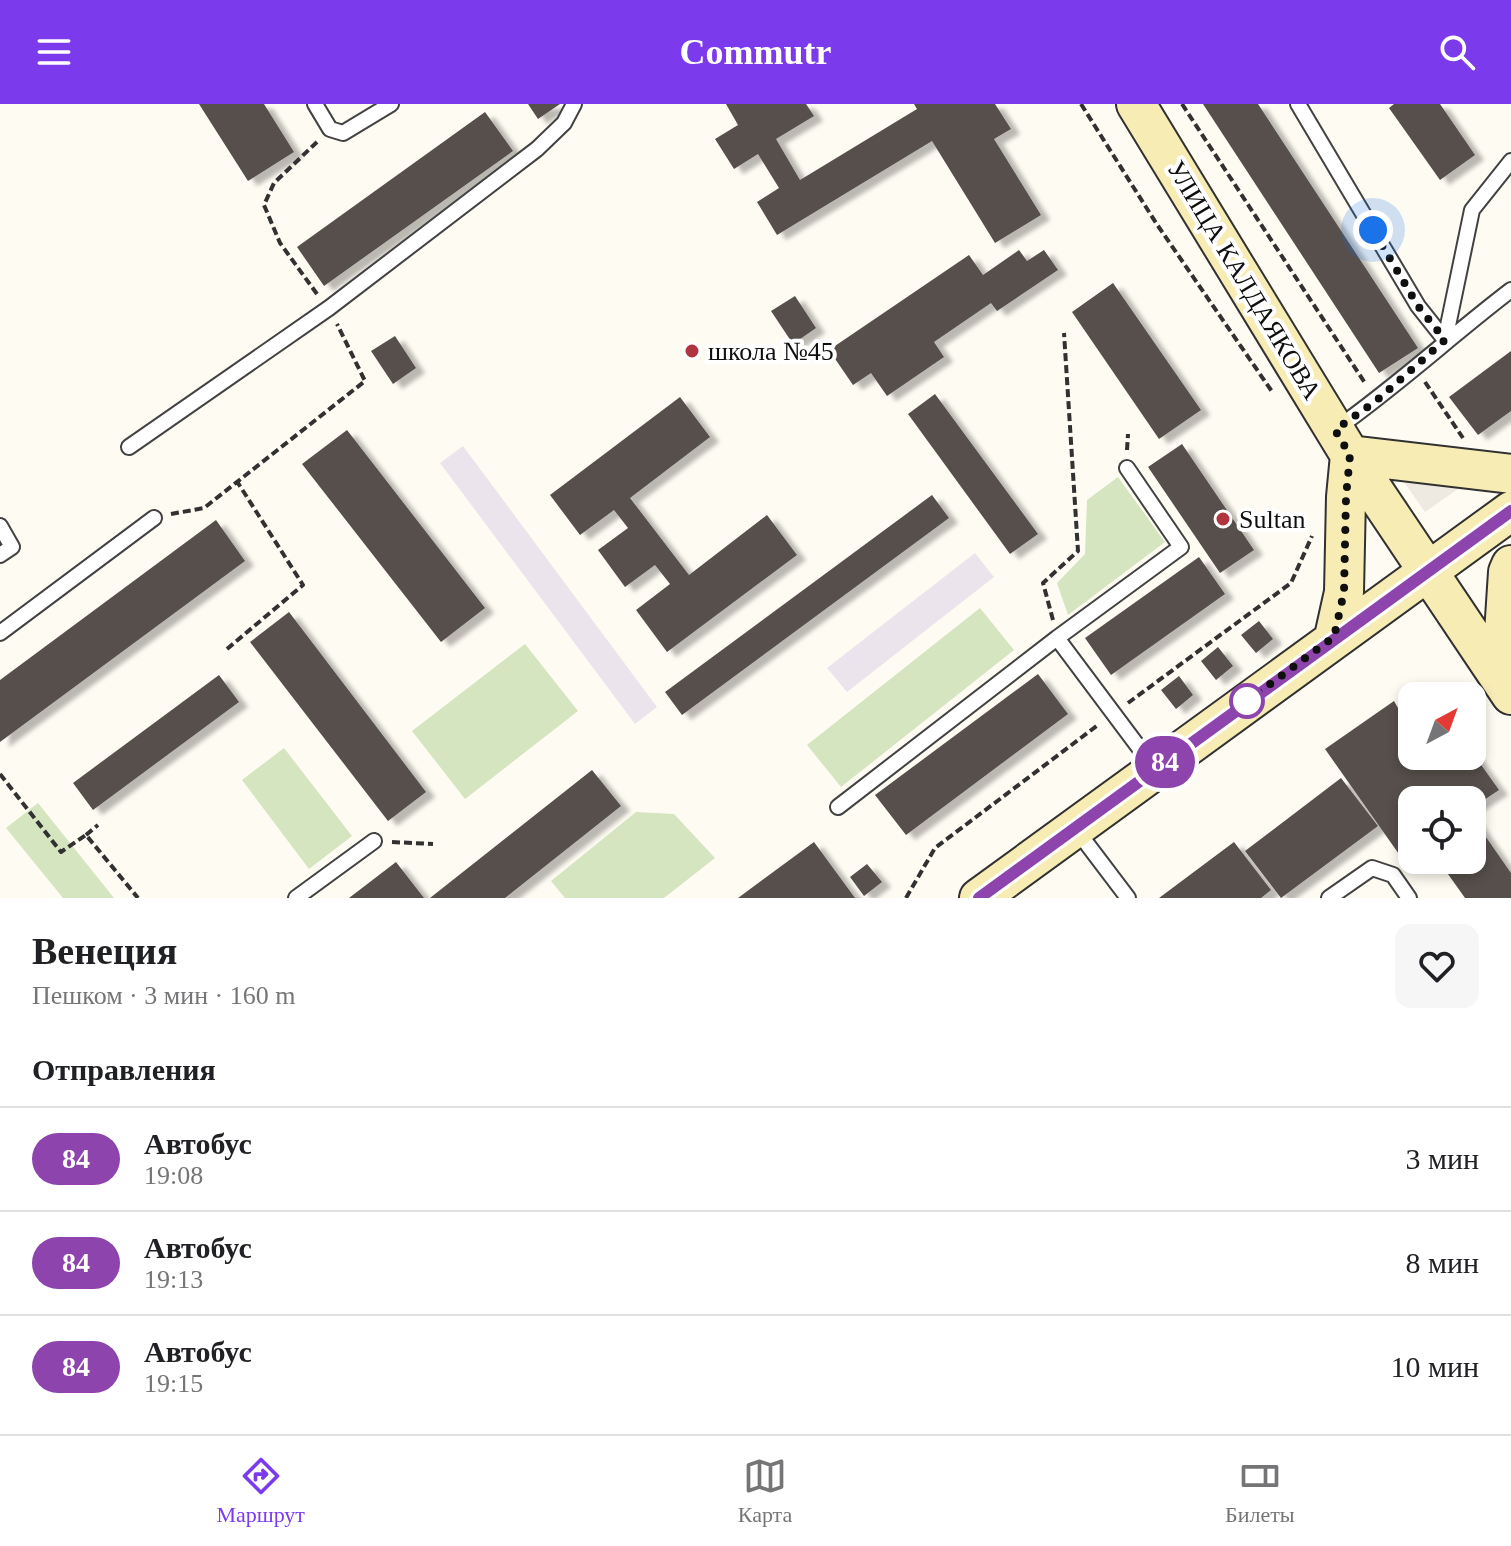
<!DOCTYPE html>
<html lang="ru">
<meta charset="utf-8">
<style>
:root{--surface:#fff;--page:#f6f6f6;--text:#202124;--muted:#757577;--line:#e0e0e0;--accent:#7c3aed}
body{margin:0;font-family:Georgia,serif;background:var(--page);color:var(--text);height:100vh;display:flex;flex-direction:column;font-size:30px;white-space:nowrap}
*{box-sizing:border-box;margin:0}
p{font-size:26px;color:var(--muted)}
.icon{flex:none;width:44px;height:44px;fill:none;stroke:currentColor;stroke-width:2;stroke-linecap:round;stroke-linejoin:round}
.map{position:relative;height:794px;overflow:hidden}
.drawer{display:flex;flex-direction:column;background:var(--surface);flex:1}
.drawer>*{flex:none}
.badge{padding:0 16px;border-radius:26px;font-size:28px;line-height:52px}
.needle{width:52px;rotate:41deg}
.fabs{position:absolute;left:1398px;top:578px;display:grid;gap:16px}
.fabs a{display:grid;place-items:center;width:88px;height:88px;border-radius:16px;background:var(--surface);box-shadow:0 4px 12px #0003;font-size:40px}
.you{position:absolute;width:40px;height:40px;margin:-20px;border:6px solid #fff;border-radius:50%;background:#1a73e8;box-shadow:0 0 0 12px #1a73e833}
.map>.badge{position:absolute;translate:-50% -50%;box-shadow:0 0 0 4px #fff}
h2{padding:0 32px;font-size:30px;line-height:72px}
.round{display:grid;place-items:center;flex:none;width:84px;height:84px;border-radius:16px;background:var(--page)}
.head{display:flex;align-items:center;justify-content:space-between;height:136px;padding:0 32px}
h1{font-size:38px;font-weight:600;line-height:60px}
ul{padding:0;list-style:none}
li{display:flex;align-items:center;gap:24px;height:104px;padding:0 32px;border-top:2px solid var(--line)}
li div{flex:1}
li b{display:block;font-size:30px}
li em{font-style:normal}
li .badge{min-width:88px;font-weight:700;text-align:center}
header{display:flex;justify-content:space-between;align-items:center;height:104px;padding:0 32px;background:var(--accent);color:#fff;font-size:36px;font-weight:600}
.dock{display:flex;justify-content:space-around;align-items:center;height:112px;border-top:2px solid var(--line);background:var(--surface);font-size:22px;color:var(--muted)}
.dock a{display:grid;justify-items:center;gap:4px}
.dock .on{color:var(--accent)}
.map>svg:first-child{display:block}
.industrial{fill:#ebe4ec}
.green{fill:#d5e5bf}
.plaza{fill:#eeeae1}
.building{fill:#56504c;filter:url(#shadow)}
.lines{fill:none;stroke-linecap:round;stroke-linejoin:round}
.lane-casing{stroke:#424242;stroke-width:18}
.secondary-casing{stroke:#313131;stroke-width:42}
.path{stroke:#313131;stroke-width:4;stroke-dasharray:8 4;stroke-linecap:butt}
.lane{stroke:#fff;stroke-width:14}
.secondary{stroke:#f7ecb4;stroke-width:38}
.line-casing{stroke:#fff;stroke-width:18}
.line{stroke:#8e44ad;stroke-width:12}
.walk{stroke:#0f0f0f;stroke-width:8;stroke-dasharray:0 14.4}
.poi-dot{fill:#b13541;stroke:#fff;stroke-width:3}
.stop-dot{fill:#fff;stroke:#8e44ad;stroke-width:4}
.labels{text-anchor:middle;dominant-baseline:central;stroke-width:8;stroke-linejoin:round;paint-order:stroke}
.street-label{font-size:26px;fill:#0f0f0f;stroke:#fff}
.poi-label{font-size:26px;fill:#0f0f0f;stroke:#fff;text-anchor:start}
</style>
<header><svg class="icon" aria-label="menu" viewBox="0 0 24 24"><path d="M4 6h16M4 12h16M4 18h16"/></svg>Commutr<svg class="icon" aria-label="search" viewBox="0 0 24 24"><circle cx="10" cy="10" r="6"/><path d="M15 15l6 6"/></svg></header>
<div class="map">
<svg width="1511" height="794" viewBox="0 0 1511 794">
<defs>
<filter id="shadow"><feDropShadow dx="9" dy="5" stdDeviation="2" flood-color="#0004"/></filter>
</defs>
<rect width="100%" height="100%" fill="#fefbf2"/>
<path class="industrial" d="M 463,342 L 657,603 L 635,620 L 440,359 Z
M 975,449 L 994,473 L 847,588 L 827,564 Z"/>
<path class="green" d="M 1118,373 L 1165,438 L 1068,511 L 1057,479 L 1085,450 L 1087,396 Z
M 980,504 L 1014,546 L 841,683 L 807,641 Z
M 525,540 L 578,607 L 465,695 L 412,627 Z
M 284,644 L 352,732 L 309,765 L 242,676 Z
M 38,699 L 114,794 L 63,794 L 6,724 Z
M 636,708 L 674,710 L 715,754 L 664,794 L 565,794 L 551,777 Z"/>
<path class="plaza" d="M 1397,368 L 1447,376 L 1458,385 L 1425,408 Z"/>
<path class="building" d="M 199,0 L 264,0 L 294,48 L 248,77 Z
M 528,0 L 560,0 L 538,15 Z
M 726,0 L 806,0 L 814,12 L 776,35 L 800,76 L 917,5 L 914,0 L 995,0 L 1011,25 L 994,35 L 1041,111 L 995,139 L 932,37 L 777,131 L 757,98 L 779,84 L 758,50 L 734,65 L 715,35 L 738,21 Z
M 1203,0 L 1258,0 L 1418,244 L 1379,269 Z
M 1394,0 L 1440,0 L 1475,51 L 1440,76 L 1389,4 Z
M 485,8 L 513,47 L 324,182 L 297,143 Z
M 1019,146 L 1027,157 L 1044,146 L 1058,166 L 997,207 L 991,199 L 934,238 L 944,253 L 887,292 L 871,269 L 853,281 L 829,246 L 969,151 L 983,171 Z
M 1113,179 L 1201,306 L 1159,335 L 1072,208 Z
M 795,192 L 816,224 L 793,240 L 771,207 Z
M 395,232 L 416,264 L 393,280 L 371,247 Z
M 1511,247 L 1511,307 L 1478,331 L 1449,293 Z
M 935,290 L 1038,430 L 1010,450 L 908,310 Z
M 680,293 L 710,333 L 630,394 L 689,471 L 767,411 L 797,451 L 667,548 L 636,506 L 670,480 L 655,461 L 625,483 L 598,446 L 628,424 L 614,406 L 580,431 L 550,391 Z
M 347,326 L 485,504 L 441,538 L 302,360 Z
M 1182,340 L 1254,446 L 1220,469 L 1148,363 Z
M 932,391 L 949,414 L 682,611 L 665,588 Z
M 216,416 L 245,457 L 0,638 L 0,576 Z
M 1199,453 L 1225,490 L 1111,571 L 1085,534 Z
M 289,508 L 426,688 L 388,717 L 250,538 Z
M 1259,517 L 1273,535 L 1256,549 L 1241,531 Z
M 1218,543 L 1233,562 L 1216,576 L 1201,557 Z
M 1038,570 L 1068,610 L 906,731 L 875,691 Z
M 219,571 L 239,598 L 93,706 L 73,679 Z
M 1179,572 L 1193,591 L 1176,605 L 1161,586 Z
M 1412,594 L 1412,652 L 1472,652 L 1472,648 L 1499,686 L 1472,704 L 1472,696 L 1412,696 L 1412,746 L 1401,753 L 1325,645 L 1394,597 L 1398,604 Z
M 592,666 L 621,702 L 505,794 L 430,794 Z
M 1341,674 L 1378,722 L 1281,794 L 1245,747 Z
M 1472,713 L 1511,769 L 1511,794 L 1465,794 L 1438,756 L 1472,756 Z
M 814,738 L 855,794 L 738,794 Z
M 1234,738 L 1271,786 L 1261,794 L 1159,794 Z
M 396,758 L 424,794 L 349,794 Z
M 867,760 L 882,778 L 864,792 L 850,773 Z"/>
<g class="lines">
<g class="lane-casing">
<path id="lane" d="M 315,0 L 330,25 L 343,29 L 391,0
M 1298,0 L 1418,202 L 1445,236
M 1445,236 L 1472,106 L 1511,57
M 1336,325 C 1397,282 1452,231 1511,186
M 129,343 L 329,204 L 537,45 L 564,19 L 574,0
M 1127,364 L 1181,443 L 1057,534 L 1155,665
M 0,422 L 12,443 L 0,451
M 0,529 L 154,414
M 838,703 L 1057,534
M 1075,724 L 1128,794
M 296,794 L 374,737
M 1329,794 L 1372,764 L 1393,771 L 1409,794"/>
</g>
<g class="secondary-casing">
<path id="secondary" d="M 1136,0 L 1350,351 L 1511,591
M 1334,533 L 1344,488 L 1346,393 L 1350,351 L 1511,370
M 1501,576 L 1508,468 L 1511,461
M 979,794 L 1511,407"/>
</g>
<path class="path" d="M 1081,0 L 1156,119 L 1273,289
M 1182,0 L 1365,279
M 317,190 L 280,139 L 264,101 L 274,79 L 317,38
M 1425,278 L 1463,334
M 1127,346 L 1128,330
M 171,410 L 204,404 L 365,277 L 337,220
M 1053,516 L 1043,479 L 1078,447 L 1064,229
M 227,545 L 303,481 L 238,379
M 1128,599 L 1291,479 L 1312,432
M 0,670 L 61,748 L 86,731 L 138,794
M 86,731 L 98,721
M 392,738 L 433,740
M 906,794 L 935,744 L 1098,621"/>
<use href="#lane" class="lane"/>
<use href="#secondary" class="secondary"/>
</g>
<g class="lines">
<g class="line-casing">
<path id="line" d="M 979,794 L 1511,407"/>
</g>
<use href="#line" class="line"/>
<path class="walk" d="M 1247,597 L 1334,533 L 1344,488 L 1346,393 L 1350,351 L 1335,326 L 1376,297 L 1445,236 L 1418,202 L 1373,126"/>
</g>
<g class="poi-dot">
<circle cx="692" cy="247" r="8"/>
<circle cx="1223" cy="415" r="8"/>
</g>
<circle class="stop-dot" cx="1247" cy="597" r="16"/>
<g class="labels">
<g class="street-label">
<text transform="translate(1244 176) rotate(59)">УЛИЦА КАЛДАЯКОВА</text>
</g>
<g class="poi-label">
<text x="708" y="247">школа №45</text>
<text x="1239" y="415">Sultan</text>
</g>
</g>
</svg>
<div class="fabs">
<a><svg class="needle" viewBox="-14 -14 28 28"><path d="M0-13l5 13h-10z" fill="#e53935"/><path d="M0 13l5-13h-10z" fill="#757577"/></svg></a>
<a><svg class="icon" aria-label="locate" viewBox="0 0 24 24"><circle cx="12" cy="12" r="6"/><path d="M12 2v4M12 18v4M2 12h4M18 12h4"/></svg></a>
</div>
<div class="you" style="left:1373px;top:126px"></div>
<b class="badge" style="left:1165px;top:658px;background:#8e44ad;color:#fff">84</b>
</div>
<section class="drawer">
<div class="head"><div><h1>Венеция</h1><p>Пешком · 3 мин · 160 m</p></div><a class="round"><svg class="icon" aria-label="heart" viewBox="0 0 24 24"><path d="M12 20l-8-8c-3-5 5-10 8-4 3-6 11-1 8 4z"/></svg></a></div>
<h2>Отправления</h2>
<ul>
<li><span class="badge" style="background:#8e44ad;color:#fff">84</span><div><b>Автобус</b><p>19:08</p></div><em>3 мин</em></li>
<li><span class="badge" style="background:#8e44ad;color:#fff">84</span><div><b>Автобус</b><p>19:13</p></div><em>8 мин</em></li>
<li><span class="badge" style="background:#8e44ad;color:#fff">84</span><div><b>Автобус</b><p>19:15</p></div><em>10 мин</em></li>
</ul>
</section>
<nav class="dock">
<a class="on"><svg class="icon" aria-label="directions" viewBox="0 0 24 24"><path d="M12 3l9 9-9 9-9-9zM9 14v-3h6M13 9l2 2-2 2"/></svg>Маршрут</a>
<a><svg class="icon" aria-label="map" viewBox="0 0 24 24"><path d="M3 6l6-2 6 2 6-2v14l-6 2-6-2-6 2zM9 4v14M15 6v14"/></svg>Карта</a>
<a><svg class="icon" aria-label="tickets" viewBox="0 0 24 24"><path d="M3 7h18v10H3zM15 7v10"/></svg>Билеты</a>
</nav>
